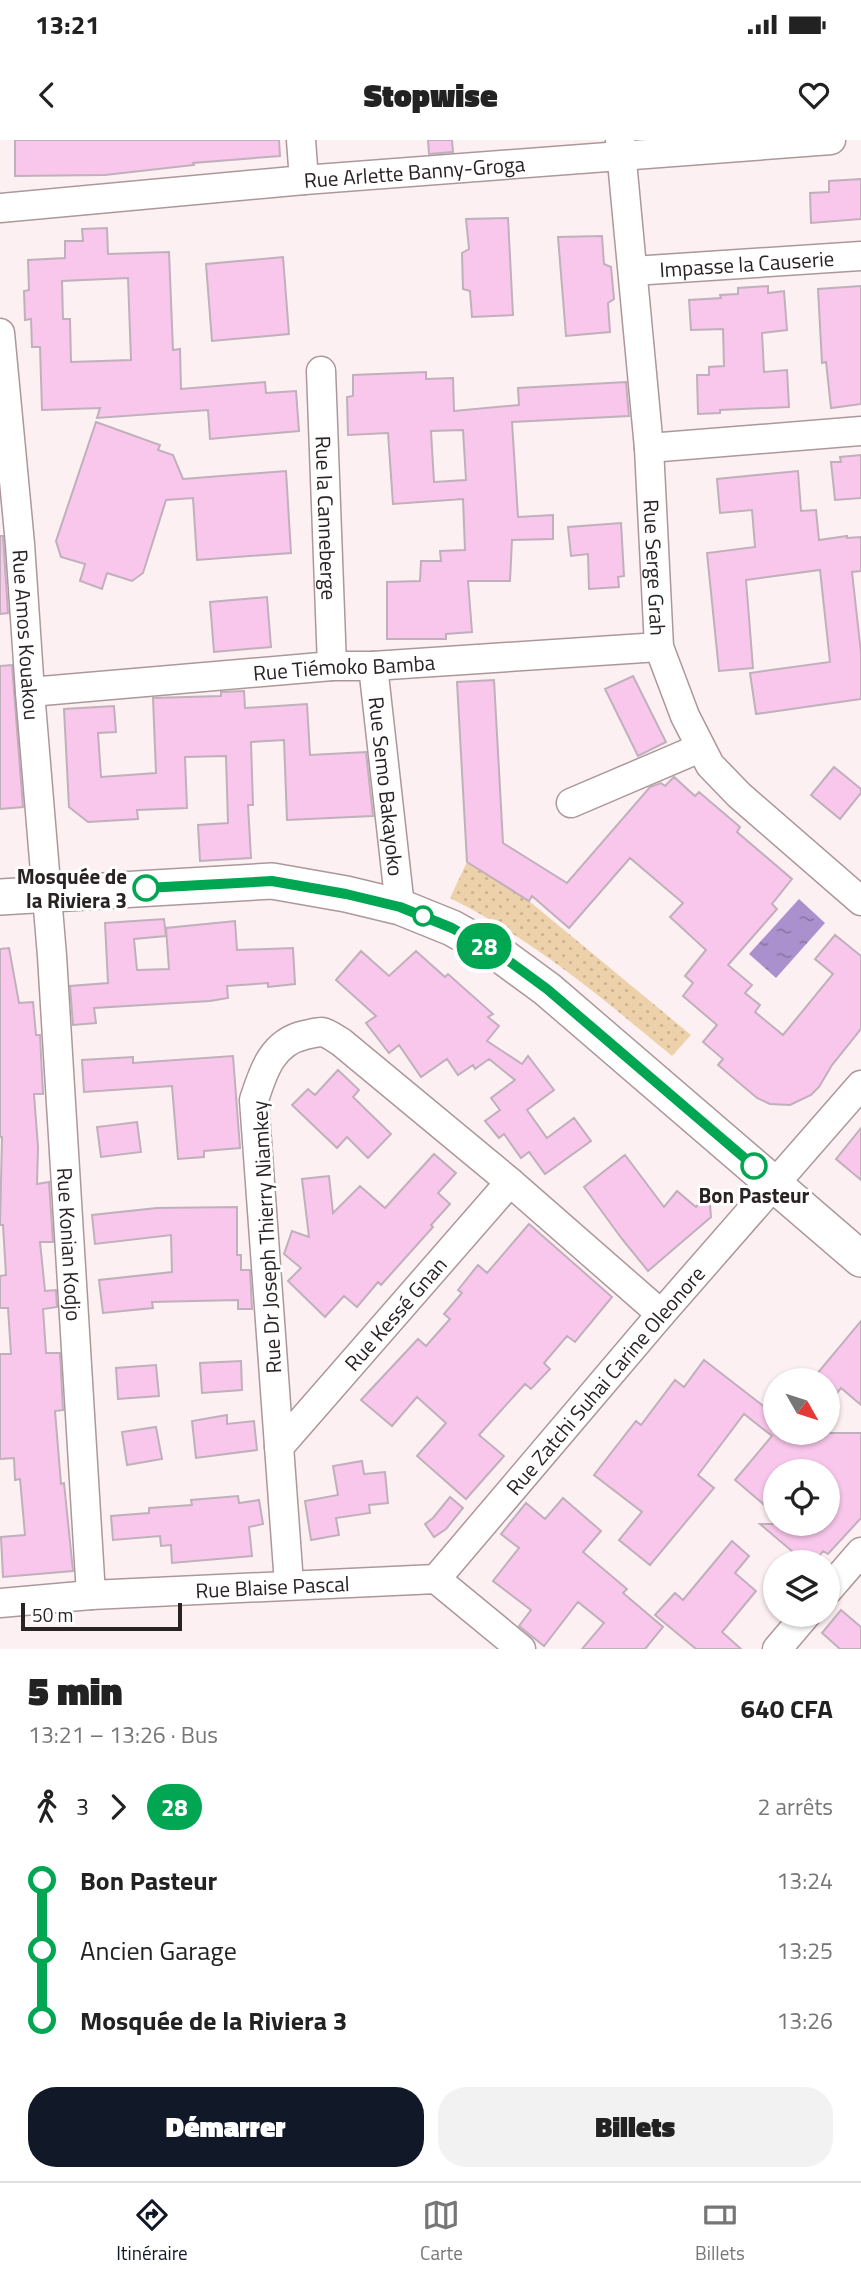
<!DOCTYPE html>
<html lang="fr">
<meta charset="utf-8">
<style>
:root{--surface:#fff;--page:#f2f2f2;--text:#222;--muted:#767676;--line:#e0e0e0;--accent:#111827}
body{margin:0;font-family:"Titillium Web",sans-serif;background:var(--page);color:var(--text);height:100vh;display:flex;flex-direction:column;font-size:26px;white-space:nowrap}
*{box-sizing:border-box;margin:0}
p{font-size:23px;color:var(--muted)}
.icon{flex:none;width:38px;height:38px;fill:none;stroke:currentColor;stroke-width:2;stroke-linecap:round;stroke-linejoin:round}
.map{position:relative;height:1509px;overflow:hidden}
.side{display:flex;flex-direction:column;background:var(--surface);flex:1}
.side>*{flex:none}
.badge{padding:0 14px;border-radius:23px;font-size:24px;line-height:46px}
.needle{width:46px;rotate:129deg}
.fabs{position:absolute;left:763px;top:1228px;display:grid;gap:14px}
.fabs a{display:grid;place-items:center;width:77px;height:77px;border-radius:50%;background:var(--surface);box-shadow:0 2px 5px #0004;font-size:35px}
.scale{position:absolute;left:21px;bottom:18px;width:161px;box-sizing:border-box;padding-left:7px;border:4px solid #2a2324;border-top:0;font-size:19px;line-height:24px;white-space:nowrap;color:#2a2324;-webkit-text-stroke:5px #fff;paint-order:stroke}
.map>.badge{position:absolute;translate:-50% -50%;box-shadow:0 0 0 4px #fff}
.legs{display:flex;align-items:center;gap:10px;height:77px;padding:0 28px;font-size:23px}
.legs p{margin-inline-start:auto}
.summary{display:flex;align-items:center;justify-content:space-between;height:119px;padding:0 28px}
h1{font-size:38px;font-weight:800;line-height:52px}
.button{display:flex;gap:14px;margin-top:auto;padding:14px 28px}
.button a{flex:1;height:80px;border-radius:28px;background:var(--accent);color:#fff;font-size:28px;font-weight:800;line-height:80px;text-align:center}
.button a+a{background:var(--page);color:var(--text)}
ul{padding:0 28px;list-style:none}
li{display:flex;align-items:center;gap:24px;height:70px;font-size:26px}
li i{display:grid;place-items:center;width:10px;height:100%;margin:0 9px;background:currentColor}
li i::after{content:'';width:18px;height:18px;margin:-9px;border:5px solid;border-radius:50%;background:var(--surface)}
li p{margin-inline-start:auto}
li:first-child i{background:linear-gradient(#0000 50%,currentColor 0)}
li:last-child i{background:linear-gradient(currentColor 50%,#0000 0)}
.status{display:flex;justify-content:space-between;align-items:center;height:49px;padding:0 35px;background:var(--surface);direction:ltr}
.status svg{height:19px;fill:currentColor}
header{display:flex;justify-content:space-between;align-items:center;height:91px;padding:0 28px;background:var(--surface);font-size:32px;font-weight:800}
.tabs{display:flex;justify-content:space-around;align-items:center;height:98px;border-top:2px solid var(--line);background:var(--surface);font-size:19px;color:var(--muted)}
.tabs a{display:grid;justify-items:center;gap:4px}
.tabs .current{color:var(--accent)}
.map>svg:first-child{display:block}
.grass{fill:url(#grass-dots)}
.water{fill:url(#water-ripples)}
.building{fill:#f9c7eb;stroke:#c0b0bb;stroke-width:2;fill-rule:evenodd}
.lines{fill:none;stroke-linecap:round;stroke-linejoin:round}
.minor-casing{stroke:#ac989b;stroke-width:31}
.major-casing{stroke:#ac989b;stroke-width:38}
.minor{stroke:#fff;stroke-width:28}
.major{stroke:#fff;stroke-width:35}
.line-1-casing{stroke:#fff;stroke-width:16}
.line-1{stroke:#00a651;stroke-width:10}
.stop-1-dot{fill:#fff;stroke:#00a651;stroke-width:3.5}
.labels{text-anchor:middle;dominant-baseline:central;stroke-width:6;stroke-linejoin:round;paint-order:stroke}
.street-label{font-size:21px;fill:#2a2324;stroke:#fff}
.stop-label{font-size:21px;font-weight:bold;fill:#2a2324;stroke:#fff;text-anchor:end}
</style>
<div class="status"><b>13:21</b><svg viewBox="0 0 49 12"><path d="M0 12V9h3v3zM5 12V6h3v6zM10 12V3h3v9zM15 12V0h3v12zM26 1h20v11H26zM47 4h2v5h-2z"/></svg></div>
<header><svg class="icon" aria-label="back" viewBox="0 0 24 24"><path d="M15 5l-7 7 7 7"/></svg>Stopwise<svg class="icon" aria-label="heart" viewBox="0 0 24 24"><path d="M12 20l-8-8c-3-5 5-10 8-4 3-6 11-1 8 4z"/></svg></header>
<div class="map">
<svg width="861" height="1509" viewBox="0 0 861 1509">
<defs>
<pattern id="grass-dots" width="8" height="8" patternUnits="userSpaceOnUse" patternTransform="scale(1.75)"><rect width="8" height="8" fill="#edd1aa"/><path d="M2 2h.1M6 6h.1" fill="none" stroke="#cbb392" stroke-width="1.8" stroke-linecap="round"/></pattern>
<pattern id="water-ripples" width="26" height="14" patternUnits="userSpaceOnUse" patternTransform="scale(1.75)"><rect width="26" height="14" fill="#aa91cd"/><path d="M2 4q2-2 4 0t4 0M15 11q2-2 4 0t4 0" fill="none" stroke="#8b76a6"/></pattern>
</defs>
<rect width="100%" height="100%" fill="#fdf0f2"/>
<path class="grass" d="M 467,722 L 529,761 L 691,895 L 672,916 C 601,857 532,799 450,758 Z"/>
<path class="water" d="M 799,759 L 825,783 L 776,838 L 749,814 Z"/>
<path class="building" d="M 15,0 L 279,0 L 280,16 L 193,23 L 194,25 L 105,35 L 15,36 Z
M 428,0 L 452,0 L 453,12 L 429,14 Z
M 861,39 L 861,79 L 811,83 L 810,53 L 829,52 L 829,41 Z
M 508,78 L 513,175 L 472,177 L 470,151 L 463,149 L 462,113 L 469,109 L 466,79 Z
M 107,88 L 108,114 L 169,112 L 173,210 L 180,209 L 181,249 L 265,242 L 266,253 L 296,251 L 299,291 L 210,299 L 208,270 L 97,278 L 100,268 L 42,270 L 40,207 L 32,207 L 31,179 L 25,180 L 24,151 L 29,150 L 28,120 L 65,118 L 65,101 L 83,101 L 82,89 ZM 128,138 L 131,220 L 71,222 L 70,179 L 63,179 L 62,141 Z
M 602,96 L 604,124 L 611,127 L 614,159 L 608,163 L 610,192 L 566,196 L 558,97 Z
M 283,117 L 289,194 L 212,201 L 206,124 Z
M 768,146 L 768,153 L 784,151 L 787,190 L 762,193 L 764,232 L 787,230 L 789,267 L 720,270 L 720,273 L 698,274 L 697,235 L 709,235 L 709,227 L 724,226 L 723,189 L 691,190 L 689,160 L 721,158 L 720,155 L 738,154 L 738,148 Z
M 861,146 L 861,264 L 831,268 L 826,222 L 822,223 L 818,149 Z
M 426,232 L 426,239 L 453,238 L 454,271 L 519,265 L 518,248 L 626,242 L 629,276 L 512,282 L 518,377 L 553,375 L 553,399 L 512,400 L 510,441 L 468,441 L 472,492 L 446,494 L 446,499 L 387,499 L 387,442 L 420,441 L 421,421 L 441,421 L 440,411 L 465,410 L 463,359 L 393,364 L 388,293 L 348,295 L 347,257 L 353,256 L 353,235 ZM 463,290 L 466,340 L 434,342 L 431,291 Z
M 96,282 L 160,305 L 158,310 L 173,315 L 183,339 L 286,331 L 291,413 L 197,420 L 193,358 L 166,360 L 143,433 L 132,441 L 107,433 L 102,449 L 80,441 L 85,424 L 61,417 L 56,401 Z
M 861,315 L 861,358 L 835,360 L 831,322 L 841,322 L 840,317 Z
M 798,331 L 801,371 L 816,370 L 819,400 L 847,396 L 847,398 L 861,397 L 861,431 L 852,432 L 861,513 L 861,559 L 756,574 L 750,533 L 830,522 L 820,430 L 746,440 L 753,528 L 719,531 L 707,413 L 755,407 L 752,370 L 720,373 L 717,339 Z
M 621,383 L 624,436 L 618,437 L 619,447 L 589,449 L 588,414 L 571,416 L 568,387 Z
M 0,396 L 3,396 L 8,473 L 0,474 Z
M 267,457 L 271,507 L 214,512 L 210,462 Z
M 12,525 L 23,667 L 0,669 L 0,526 Z
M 633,536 L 666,602 L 638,616 L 605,549 Z
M 494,540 L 503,703 L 567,743 L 650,647 L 661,643 L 665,646 L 674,637 L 695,656 L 699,652 L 740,687 L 737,692 L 792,739 L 772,764 L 777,769 L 728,825 L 752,845 L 745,853 L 760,865 L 755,872 L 783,895 L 833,834 L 815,819 L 835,795 L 861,816 L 861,889 L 832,925 L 819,947 L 811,955 L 790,965 L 770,964 L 757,958 L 718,925 L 723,919 L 703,902 L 717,885 L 683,856 L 693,843 L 685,836 L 706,810 L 670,777 L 683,763 L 630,718 L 569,788 L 532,756 L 529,761 L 467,722 L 457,542 Z
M 244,551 L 245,568 L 307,564 L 310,615 L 366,612 L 373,676 L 287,680 L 284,600 L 251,602 L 253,665 L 248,665 L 251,718 L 200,721 L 198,685 L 228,683 L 226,616 L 185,617 L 187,668 L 137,670 L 138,679 L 88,682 L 69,667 L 64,569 L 114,566 L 116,592 L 98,593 L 101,637 L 156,633 L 153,558 L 221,556 L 221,552 Z
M 834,627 L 861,649 L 861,653 L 840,679 L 811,655 Z
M 164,779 L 166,796 L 134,799 L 137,830 L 169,829 L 166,788 L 235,781 L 237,810 L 293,808 L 295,844 L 268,847 L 268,843 L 227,846 L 228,858 L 210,861 L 94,868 L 96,883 L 73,885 L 70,846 L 108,843 L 105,783 Z
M 9,808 L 19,863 L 33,862 L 36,895 L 40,895 L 43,954 L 34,954 L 38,1007 L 37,1044 L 49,1042 L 53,1102 L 40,1102 L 45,1151 L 56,1150 L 57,1167 L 43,1169 L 46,1213 L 60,1213 L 63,1270 L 55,1271 L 61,1344 L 64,1343 L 73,1431 L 3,1437 L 1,1397 L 25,1395 L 20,1339 L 15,1340 L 14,1318 L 0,1319 L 0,1214 L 11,1214 L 8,1168 L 0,1168 L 0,1136 L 6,1135 L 3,1085 L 0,1085 L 2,997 L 0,997 L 0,809 Z
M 361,811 L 389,836 L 416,811 L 445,837 L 448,834 L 493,874 L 488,877 L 499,886 L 487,901 L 522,924 L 528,916 L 554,950 L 527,970 L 547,998 L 574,978 L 591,1001 L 545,1034 L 529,1012 L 521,1018 L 504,994 L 499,998 L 485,981 L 500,970 L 491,958 L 515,940 L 489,919 L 475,929 L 473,925 L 458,935 L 447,919 L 421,937 L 399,905 L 389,913 L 366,883 L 376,876 L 336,840 Z
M 233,916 L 240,1008 L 204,1011 L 204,1017 L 178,1019 L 172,946 L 84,952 L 82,920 L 133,917 L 133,923 Z
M 338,930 L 359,950 L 353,957 L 391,994 L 368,1018 L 347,997 L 337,1008 L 292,965 L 308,949 L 315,955 Z
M 137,982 L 141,1012 L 101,1017 L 97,987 Z
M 861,988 L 861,1040 L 836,1019 Z
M 434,1014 L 456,1033 L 438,1053 L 450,1064 L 431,1085 L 433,1087 L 381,1145 L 378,1142 L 357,1167 L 344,1156 L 325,1177 L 288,1141 L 301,1128 L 284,1114 L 292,1091 L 309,1097 L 302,1039 L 329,1036 L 333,1073 L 360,1046 L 385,1068 Z
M 625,1015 L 664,1067 L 677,1051 L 696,1067 L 709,1052 L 711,1077 L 648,1131 L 622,1099 L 584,1047 Z
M 237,1067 L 237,1115 L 241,1115 L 241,1130 L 250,1130 L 252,1169 L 238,1169 L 238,1160 L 152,1162 L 153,1168 L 103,1173 L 99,1140 L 172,1132 L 171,1095 L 95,1104 L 92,1075 L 157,1068 Z
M 529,1084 L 612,1157 L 575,1202 L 567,1196 L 544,1223 L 550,1229 L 531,1249 L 525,1244 L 479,1295 L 504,1316 L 466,1359 L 417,1316 L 446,1283 L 417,1257 L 392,1286 L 361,1260 L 418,1199 L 426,1206 L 450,1179 L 444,1174 L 462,1153 L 458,1150 L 478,1125 L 487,1133 Z
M 861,1181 L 861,1265 L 841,1248 L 828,1264 L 828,1241 L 811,1241 Z
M 704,1220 L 775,1275 L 775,1293 L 861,1293 L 861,1378 L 828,1414 L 823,1411 L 814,1423 L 806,1423 L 760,1384 L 828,1384 L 828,1332 L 775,1332 L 775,1374 L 735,1340 L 772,1296 L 744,1274 L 698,1335 L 714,1348 L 650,1425 L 619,1400 L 642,1372 L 594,1335 L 636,1281 L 641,1285 L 675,1240 L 684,1247 Z
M 241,1221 L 242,1250 L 202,1253 L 200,1223 Z
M 156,1225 L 159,1256 L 118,1259 L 116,1228 Z
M 227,1275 L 227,1284 L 254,1281 L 257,1310 L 196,1318 L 192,1281 Z
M 156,1287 L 162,1319 L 127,1325 L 122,1292 Z
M 362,1321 L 364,1334 L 385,1332 L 388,1363 L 369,1365 L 370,1373 L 336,1378 L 339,1395 L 311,1400 L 305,1361 L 338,1355 L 333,1326 Z
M 238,1356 L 239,1363 L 259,1360 L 263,1384 L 249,1387 L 252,1416 L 172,1423 L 171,1405 L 161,1406 L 160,1396 L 113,1400 L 111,1376 L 149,1373 L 149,1368 L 192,1365 L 191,1360 Z
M 450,1357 L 463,1368 L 446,1389 L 434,1397 L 425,1384 L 433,1378 Z
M 563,1358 L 601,1391 L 583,1412 L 627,1449 L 623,1453 L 663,1487 L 645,1509 L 582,1509 L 604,1483 L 578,1462 L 544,1506 L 519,1486 L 531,1470 L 493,1441 L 519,1408 L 501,1394 L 526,1363 L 545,1379 Z
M 732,1401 L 749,1416 L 735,1433 L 756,1451 L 722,1492 L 741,1509 L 696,1509 L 655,1475 L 675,1453 L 683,1460 Z
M 841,1470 L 861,1487 L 861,1509 L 840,1509 L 822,1493 Z"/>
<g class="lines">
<g class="minor-casing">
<g id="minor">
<path d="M 301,0 L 304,40"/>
<path id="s1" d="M 620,0 L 649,308 L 659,507 L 685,576 L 710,625 L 739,655 L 861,761"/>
<path id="s2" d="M 0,68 L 304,40 L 831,0"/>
<path id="s3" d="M 633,131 L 861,116"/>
<path id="s4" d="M 0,193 L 20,404 L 30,552 L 52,816 L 91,1455"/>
<path id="s5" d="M 321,231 L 332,526"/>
<path d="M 649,308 L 861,291"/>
<path id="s6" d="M 373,526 L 400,767"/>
<path id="s7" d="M 30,552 L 332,526 L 373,526 L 659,507"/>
<path d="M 571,663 L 700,608"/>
<path id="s8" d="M 279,1307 L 510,1042"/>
<path id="s9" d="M 436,1439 L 661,1174 L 861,945"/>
<path d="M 289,1444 L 254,960 C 263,932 272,902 305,895 C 309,894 317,892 322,892 C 328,893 336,899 341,902 L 510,1042 L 661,1174"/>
<path d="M 828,1450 L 861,1412"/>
<path id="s10" d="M 0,1463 L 91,1455 L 436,1439 L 521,1509"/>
<path d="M 777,1509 L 806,1475"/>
</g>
</g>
<g class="major-casing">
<path id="major" d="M 0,757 L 272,741 L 346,754 L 400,767 L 452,788 L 502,816 L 547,849 L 861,1119"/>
</g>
<use href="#minor" class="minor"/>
<use href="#major" class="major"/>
</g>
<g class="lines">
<g class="line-1-casing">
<path id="line-1" d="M 146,748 L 272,741 L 346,754 L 400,767 L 452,788 L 502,816 L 547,849 L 754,1026"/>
</g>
<use href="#line-1" class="line-1"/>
</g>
<g class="stop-1-dot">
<circle cx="146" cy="748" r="12"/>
<circle cx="423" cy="776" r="9"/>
<circle cx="754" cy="1026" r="12"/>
</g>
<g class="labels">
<g class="street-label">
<text stroke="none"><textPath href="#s2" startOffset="416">Rue Arlette Banny-Groga</textPath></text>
<text stroke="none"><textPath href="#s3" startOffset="114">Impasse la Causerie</textPath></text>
<text stroke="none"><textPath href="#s5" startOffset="147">Rue la Canneberge</textPath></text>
<text stroke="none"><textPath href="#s1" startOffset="429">Rue Serge Grah</textPath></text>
<text stroke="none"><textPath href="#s4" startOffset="303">Rue Amos Kouakou</textPath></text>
<text stroke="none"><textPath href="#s7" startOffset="315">Rue Tiémoko Bamba</textPath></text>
<text stroke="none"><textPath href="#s6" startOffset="121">Rue Semo Bakayoko</textPath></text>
<text transform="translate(266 1097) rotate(-93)">Rue Dr Joseph Thierry Niamkey</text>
<text stroke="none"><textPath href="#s4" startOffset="914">Rue Konian Kodjo</textPath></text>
<text stroke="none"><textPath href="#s8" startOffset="177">Rue Kessé Gnan</textPath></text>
<text stroke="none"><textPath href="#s9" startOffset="261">Rue Zatchi Suhai Carine Oleonore</textPath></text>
<text stroke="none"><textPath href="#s10" startOffset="273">Rue Blaise Pascal</textPath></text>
</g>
<g class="stop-label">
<text x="127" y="736">Mosquée de<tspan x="127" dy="24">la Riviera 3</tspan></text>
<text x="754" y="1055" text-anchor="middle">Bon Pasteur</text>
</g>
</g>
</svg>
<div class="fabs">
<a><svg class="needle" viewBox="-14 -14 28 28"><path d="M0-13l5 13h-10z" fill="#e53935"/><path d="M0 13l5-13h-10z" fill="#767676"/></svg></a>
<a><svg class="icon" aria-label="locate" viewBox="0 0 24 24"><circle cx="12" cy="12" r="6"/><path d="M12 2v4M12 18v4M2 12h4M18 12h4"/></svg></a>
<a><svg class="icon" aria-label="layers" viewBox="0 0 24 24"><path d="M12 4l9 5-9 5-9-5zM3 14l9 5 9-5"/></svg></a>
</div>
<div class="scale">50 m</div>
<b class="badge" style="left:484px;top:806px;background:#00a651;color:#fff">28</b>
</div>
<section class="side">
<div class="summary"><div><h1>5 min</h1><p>13:21 – 13:26 · Bus</p></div><b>640 CFA</b></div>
<div class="legs"><svg class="icon" aria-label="walk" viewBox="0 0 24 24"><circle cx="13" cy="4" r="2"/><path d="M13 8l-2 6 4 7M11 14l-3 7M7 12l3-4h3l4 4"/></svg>3<svg class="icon" aria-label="forward" viewBox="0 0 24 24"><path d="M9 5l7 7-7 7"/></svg><b class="badge" style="background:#00a651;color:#fff">28</b><p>2 arrêts</p></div>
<ul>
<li><i style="color:#00a651"></i><b>Bon Pasteur</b><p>13:24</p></li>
<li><i style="color:#00a651"></i><span>Ancien Garage</span><p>13:25</p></li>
<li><i style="color:#00a651"></i><b>Mosquée de la Riviera 3</b><p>13:26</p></li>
</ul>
<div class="button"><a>Démarrer</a><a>Billets</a></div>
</section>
<nav class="tabs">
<a class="current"><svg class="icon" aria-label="directions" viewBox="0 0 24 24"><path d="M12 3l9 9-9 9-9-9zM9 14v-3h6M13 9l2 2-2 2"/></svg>Itinéraire</a>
<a><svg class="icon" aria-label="map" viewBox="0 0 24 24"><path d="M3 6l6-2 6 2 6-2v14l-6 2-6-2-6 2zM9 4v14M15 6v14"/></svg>Carte</a>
<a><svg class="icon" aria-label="tickets" viewBox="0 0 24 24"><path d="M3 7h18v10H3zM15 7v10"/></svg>Billets</a>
</nav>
